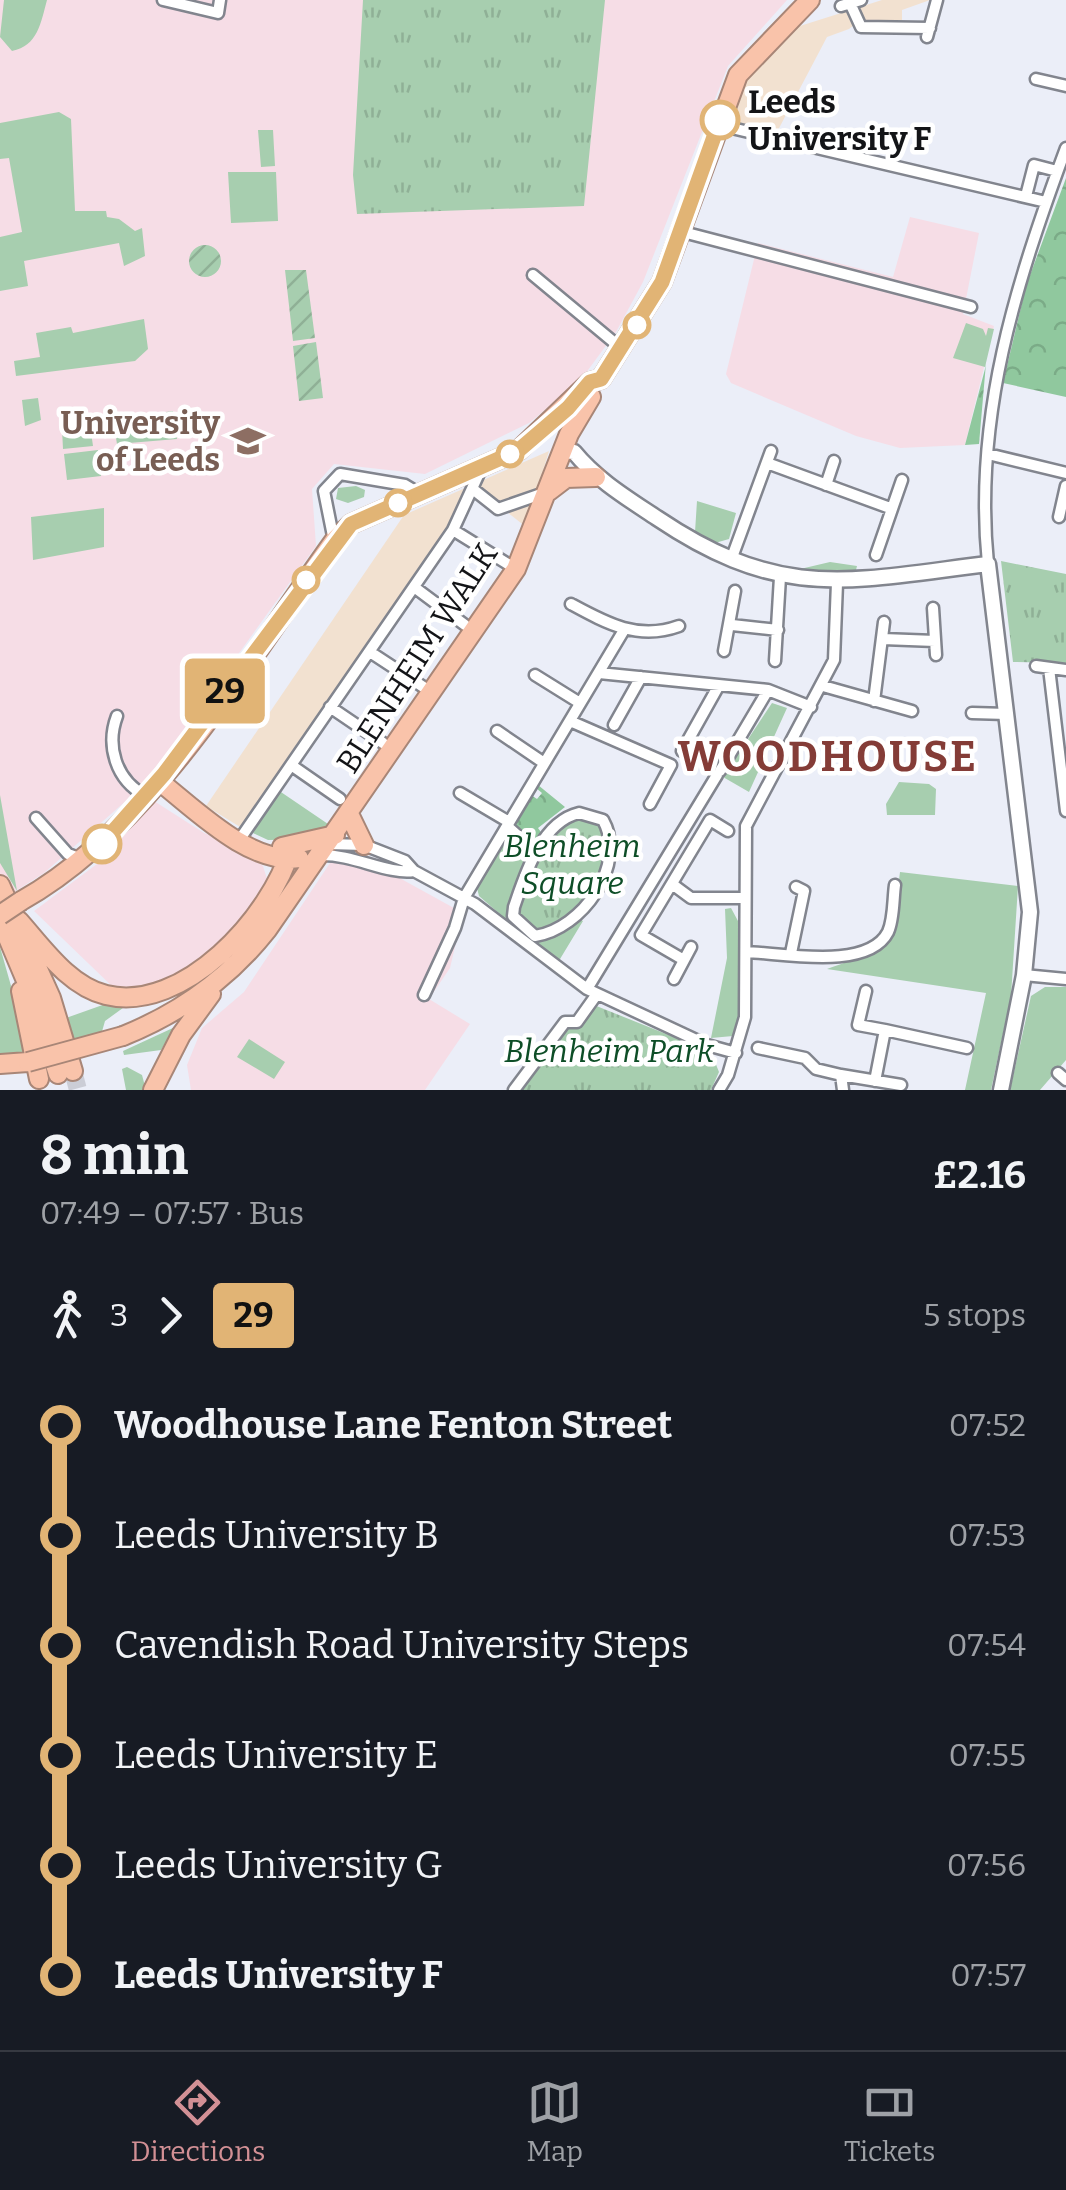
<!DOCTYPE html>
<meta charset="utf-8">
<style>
:root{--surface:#171b24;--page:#242831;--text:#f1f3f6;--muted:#9ea1a6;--line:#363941;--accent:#d29095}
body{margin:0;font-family:Bitter,serif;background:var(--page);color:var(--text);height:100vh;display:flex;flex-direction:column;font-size:38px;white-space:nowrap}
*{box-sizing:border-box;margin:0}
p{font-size:32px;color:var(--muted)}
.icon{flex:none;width:55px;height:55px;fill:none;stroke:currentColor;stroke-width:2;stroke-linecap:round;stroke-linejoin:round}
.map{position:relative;height:1090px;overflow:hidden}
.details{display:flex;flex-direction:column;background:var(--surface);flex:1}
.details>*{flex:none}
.badge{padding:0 20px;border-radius:8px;font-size:35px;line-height:65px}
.map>.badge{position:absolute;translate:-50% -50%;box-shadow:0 0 0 5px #fff}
.legs{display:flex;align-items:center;gap:15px;height:110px;padding:0 40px;font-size:32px}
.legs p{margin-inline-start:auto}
.head{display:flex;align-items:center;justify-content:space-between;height:170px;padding:0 40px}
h1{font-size:55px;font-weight:700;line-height:75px}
ul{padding:0 40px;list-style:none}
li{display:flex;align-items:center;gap:35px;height:110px;font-size:38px}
li i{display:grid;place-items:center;width:15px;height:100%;margin:0 12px;background:currentColor}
li i::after{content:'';width:25px;height:25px;margin:-12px;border:8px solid;border-radius:50%;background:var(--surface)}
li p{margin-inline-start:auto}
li:first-child i{background:linear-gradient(#0000 50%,currentColor 0)}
li:last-child i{background:linear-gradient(currentColor 50%,#0000 0)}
.menu{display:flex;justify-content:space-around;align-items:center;height:140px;border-top:2px solid var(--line);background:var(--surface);font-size:28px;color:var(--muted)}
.menu a{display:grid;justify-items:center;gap:5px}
.menu .active{color:var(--accent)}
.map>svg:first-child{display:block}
.commercial{fill:#f2e1d0}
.education{fill:#f6dde6}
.grass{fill:#a7ceaf}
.forest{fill:url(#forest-crowns)}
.park{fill:url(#park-tufts)}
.garden{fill:url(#garden-furrows)}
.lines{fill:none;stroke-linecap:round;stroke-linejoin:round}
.highway-tunnel{stroke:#cbcdd6;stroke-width:18;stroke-dasharray:18 9;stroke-linecap:butt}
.street-casing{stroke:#82858e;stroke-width:15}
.secondary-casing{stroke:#82858e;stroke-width:19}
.highway-casing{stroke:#a88677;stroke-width:22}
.street{stroke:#fff;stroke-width:10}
.secondary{stroke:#fff;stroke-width:14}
.highway{stroke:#f9c3aa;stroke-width:18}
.highway-bridge-casing{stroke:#a88677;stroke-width:22;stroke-linecap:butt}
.highway-bridge{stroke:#f9c3aa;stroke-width:18}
.line-1-casing{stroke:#fff;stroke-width:22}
.line-1{stroke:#e1b475;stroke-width:15}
.stop-1-dot{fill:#fff;stroke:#e1b475;stroke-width:5}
.labels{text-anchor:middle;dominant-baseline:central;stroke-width:9;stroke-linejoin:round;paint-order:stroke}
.stop-label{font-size:32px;font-weight:bold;fill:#131417;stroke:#fff;text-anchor:start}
.education-label{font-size:32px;font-weight:bold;fill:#785e54;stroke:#fff;text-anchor:end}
.street-label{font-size:32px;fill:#131417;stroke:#fff}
.park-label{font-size:32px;font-style:italic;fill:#0e4e27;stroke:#fff}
.district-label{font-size:42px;font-weight:bold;letter-spacing:2.5px;fill:#843c37;stroke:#fff}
</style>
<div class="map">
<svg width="1066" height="1090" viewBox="0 0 1066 1090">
<defs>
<pattern id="forest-crowns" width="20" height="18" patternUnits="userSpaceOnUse" patternTransform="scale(2.5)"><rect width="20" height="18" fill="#90c89e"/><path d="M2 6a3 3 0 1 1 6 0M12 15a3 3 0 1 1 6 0" fill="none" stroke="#7bab87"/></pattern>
<pattern id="park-tufts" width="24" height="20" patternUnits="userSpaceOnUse" patternTransform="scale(2.5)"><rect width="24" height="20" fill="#a7ceaf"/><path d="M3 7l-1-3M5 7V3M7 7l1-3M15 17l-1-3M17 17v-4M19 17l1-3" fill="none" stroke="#8fb096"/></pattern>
<pattern id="garden-furrows" width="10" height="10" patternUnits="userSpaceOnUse" patternTransform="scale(2.5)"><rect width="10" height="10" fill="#a7ceaf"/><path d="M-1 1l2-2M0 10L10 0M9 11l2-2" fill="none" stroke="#8fb096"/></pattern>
</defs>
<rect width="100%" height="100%" fill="#ebeef8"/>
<path class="commercial" d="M 882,0 L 930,0 L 902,10 L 902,20 L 860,20 L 849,29 L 827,37 L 777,132 L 726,120 L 742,82 L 782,37 L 800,26 Z
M 549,451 L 526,527 L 478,489 L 465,514 L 245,830 L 206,806 L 404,515 Z"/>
<path class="education" d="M 0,0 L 787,0 L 728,66 L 643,282 L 616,332 L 580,381 L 529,423 L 425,474 L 334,464 L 312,489 L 316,546 L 173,745 L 136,792 L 44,873 L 0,901 Z
M 910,217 L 979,233 L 963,314 L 994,326 L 965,445 L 900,448 L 856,436 L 731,383 L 726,374 L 758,243 L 893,277 Z
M 154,801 L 204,833 L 241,848 L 263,866 L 267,879 L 257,902 L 226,941 L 159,989 L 117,991 L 34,911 L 97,864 Z
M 332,860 L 385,870 L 463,913 L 450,968 L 429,999 L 470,1024 L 425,1090 L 191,1090 L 187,1065 L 202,1028 L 244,992 Z"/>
<path class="grass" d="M 4,0 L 47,0 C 41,22 38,46 12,51 L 0,37 Z
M 59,112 L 71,119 L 75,211 L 106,211 L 107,217 L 119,219 L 135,231 L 142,228 L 145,256 L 124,266 L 119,243 L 24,261 L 28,286 L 0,291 L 0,237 L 22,232 L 9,158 L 0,159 L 0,123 Z
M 258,130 L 273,130 L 275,166 L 261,167 Z
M 228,172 L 276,172 L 278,221 L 231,223 Z
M 144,319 L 148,349 L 135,361 L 16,376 L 14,361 L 40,357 L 36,333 L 71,327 L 73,333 Z
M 966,323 L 983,329 L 986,336 L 988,328 L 994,329 L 985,367 L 953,358 Z
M 38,398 L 41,420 L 25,426 L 22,400 Z
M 173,411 L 177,439 L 117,444 L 113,420 Z
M 90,425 L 93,446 L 63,449 L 62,429 Z
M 98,450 L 101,476 L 67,480 L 64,454 Z
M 356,486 L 365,490 L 364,497 L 348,503 L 336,499 L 338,488 Z
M 697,501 L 736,513 L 729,539 L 715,543 L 695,532 Z
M 104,508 L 104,547 L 33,560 L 31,517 Z
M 830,562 L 857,566 L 855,574 L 796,570 Z
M 772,703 L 787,708 L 749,792 L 723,777 Z
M 899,782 L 929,784 L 936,789 L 935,815 L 887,815 L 886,804 Z
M 275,788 L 328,824 L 320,839 L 268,840 L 253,833 Z
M 0,795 L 17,891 L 0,863 Z
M 504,843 L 528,854 L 573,916 L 583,921 L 557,964 L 479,896 L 476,884 Z
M 900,872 L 1018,886 L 1011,996 L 991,1090 L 965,1090 L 986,993 L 827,969 C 897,945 891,943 900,872 Z
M 731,908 L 738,921 L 739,1026 L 733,1036 L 711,1038 L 727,958 L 725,909 Z
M 0,947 L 30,1053 L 0,1058 Z
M 1045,987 L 1066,987 L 1066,1060 L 1040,1090 L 1010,1090 L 1031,996 Z
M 111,1002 L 127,1005 L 105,1021 L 101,1035 L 72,1042 L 66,1018 Z
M 175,1027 L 161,1050 L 124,1055 L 123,1051 Z
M 249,1039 L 285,1062 L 274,1079 L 237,1057 Z
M 127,1067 L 142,1075 L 146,1090 L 126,1090 L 122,1069 Z"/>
<path class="forest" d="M 1066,178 L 1066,397 L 1003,383 L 1026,286 Z
M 986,363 L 979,444 L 965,445 L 985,369 Z
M 538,785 L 565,807 L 538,828 L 543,835 L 537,847 L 510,828 L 531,795 L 537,799 L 542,793 L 536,788 Z"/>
<path class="park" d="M 363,0 L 605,0 L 584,206 L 357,214 L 353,175 Z
M 1001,561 L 1066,574 L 1066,663 L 1013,662 Z
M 572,815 L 592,816 L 607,831 L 604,880 L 572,914 L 540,935 L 514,916 L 537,852 Z
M 594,1005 L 711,1052 L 719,1072 L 711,1090 L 517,1090 L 567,1024 Z"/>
<path class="garden" d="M189 261a16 16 0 1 1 32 0a16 16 0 1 1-32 0Z
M 285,270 L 306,270 L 315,338 L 293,341 Z
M 316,342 L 323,398 L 299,401 L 293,346 Z"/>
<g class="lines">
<path class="highway-tunnel" d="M 73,1071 L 78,1090"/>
<g class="street-casing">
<path id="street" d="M 163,0 L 218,13 L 220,0
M 850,3 L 861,27 L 930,28
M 841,6 L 861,0
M 927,37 L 937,0
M 1036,79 L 1066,86
M 719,125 L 1046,202
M 1026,196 L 1034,165 L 1057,171
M 683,232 L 971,307
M 533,275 L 622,349
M 988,454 L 1066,473
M 767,463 L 890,508
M 826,485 L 834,461
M 474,490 L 498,509 L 544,493
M 1059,517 L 1066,486
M 453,530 L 516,569
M 334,541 L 324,491 L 340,474 L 405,485 L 420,494
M 876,555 L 902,480
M 731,560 L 771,451
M 988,564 C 973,417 1016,283 1066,148
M 414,587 L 465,625
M 571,604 C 606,623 638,641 679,626
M 933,608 L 936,655
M 732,625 L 778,630
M 883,639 L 935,641
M 724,651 L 735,591
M 370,652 L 431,692
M 775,661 L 780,577
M 1036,666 L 1066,670
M 1049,668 L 1066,811
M 599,673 L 768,690 L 811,707
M 535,675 L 580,703
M 823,686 L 912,711
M 874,701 L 884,622
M 330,707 L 383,743
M 972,713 L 1007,714
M 117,716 C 106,745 115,780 146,796
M 570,721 L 671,765 L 650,804
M 614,725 L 641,677
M 497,731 L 544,763
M 682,751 L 719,685
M 291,765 L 340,799
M 720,771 L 768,690
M 460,793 L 509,822
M 579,813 L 603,820 C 628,865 582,929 535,936 L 513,916 L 514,907 C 525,875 541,822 579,813 Z
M 36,818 L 68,854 L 84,860
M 507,826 L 536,852
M 240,839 L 453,530 L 481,469
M 329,844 L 364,845 L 405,861 L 414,871 L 475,904 L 587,989 L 707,1045 L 736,1053
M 320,855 C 354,854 387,875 414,871
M 672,884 L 691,898 L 743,898
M 746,952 C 782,953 868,971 888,932 C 894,919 893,899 895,885
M 791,953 L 804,891 L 796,887
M 684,960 L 641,935 L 710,820 L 728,831
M 1024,975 L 1066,979
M 674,979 L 691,947
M 587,989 L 717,775
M 866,991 L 858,1025 L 885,1030
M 424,995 L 455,928 L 464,898 L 624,630
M 758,1048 L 805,1058 L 816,1069 L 841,1075 L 843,1090
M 1058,1073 L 1066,1080
M 841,1075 L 901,1085
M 875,1081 L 885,1030 L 967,1048
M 514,1090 L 565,1022 L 577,1022 L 597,994
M 719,1090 L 728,1075 L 745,1017 L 746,826 L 834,660 L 837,583"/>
</g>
<g class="secondary-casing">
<path id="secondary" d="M 562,451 L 574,452 C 597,480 627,498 657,518 C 782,602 848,581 988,564 L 1030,912 L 1024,975 L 1001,1090"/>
</g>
<g class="highway-casing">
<path id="highway" d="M 549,491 L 566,478 L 596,477
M 164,785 C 199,813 252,865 299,858
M 349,814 L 364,845
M 282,847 L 335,835
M 0,885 L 51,998 L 73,1071
M 21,901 C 153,827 246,663 334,541 L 351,524 L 519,450 L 590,382 L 601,379 L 662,282 L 738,75 L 810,0
M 0,919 L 35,1002 L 58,1074
M 19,921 C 43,948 69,986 106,995 C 183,1014 272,916 291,848
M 21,991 L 39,1079
M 123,1036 C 180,1013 229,978 267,930 L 516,569 L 569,434 L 591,397
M 0,1064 L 28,1062
M 153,1090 L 181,1035 L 211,994"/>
</g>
<use href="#street" class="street"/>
<use href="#secondary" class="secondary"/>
<use href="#highway" class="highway"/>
<g class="highway-bridge-casing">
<path id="highway-bridge" d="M 0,915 L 21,901
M 28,1062 L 123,1036"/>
</g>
<use href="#highway-bridge" class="highway-bridge"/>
</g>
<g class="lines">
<g class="line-1-casing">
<path id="line-1" d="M 102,844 L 164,774 L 351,524 L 519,450 L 568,408 L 590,382 L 601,379 L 662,282 L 720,120"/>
</g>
<use href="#line-1" class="line-1"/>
</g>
<defs>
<g id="university-bare" transform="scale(2.7)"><path d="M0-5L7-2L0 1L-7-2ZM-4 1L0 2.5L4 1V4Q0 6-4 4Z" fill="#8d6e63" stroke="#fff" stroke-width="2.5" paint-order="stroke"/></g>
</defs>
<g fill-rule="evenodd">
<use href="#university-bare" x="248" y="441"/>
</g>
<g class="stop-1-dot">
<circle cx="720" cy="120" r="18"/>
<circle cx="637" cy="325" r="12"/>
<circle cx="510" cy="454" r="12"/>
<circle cx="398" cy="503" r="12"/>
<circle cx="306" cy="580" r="12"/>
<circle cx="102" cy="844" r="18"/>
</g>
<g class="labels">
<g class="stop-label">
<text x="748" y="102">Leeds<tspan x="748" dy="37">University F</tspan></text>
</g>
<g class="education-label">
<text x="220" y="423">University<tspan x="220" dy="37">of Leeds</tspan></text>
</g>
<g class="street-label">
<text transform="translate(417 658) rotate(-57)">BLENHEIM WALK</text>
</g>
<g class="park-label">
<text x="572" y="846">Blenheim<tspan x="572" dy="37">Square</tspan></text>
<text x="609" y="1051">Blenheim Park</text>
</g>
<g class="district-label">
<text x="828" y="757">WOODHOUSE</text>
</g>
</g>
</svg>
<b class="badge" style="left:225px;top:691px;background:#e1b475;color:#111">29</b>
</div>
<section class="details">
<div class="head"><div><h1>8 min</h1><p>07:49 – 07:57 · Bus</p></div><b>£2.16</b></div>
<div class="legs"><svg class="icon" aria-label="walk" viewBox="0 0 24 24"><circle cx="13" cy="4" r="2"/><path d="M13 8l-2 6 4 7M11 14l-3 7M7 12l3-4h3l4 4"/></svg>3<svg class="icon" aria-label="forward" viewBox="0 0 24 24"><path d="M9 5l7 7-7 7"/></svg><b class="badge" style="background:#e1b475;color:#111">29</b><p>5 stops</p></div>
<ul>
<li><i style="color:#e1b475"></i><b>Woodhouse Lane Fenton Street</b><p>07:52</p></li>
<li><i style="color:#e1b475"></i><span>Leeds University B</span><p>07:53</p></li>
<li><i style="color:#e1b475"></i><span>Cavendish Road University Steps</span><p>07:54</p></li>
<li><i style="color:#e1b475"></i><span>Leeds University E</span><p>07:55</p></li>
<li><i style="color:#e1b475"></i><span>Leeds University G</span><p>07:56</p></li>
<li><i style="color:#e1b475"></i><b>Leeds University F</b><p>07:57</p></li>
</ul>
</section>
<nav class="menu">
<a class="active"><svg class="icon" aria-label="directions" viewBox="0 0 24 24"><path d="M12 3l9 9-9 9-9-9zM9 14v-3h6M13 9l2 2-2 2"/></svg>Directions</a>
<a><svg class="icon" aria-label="map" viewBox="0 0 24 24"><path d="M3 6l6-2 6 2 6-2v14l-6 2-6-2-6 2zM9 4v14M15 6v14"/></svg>Map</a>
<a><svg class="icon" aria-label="tickets" viewBox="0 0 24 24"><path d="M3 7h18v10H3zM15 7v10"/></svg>Tickets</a>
</nav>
